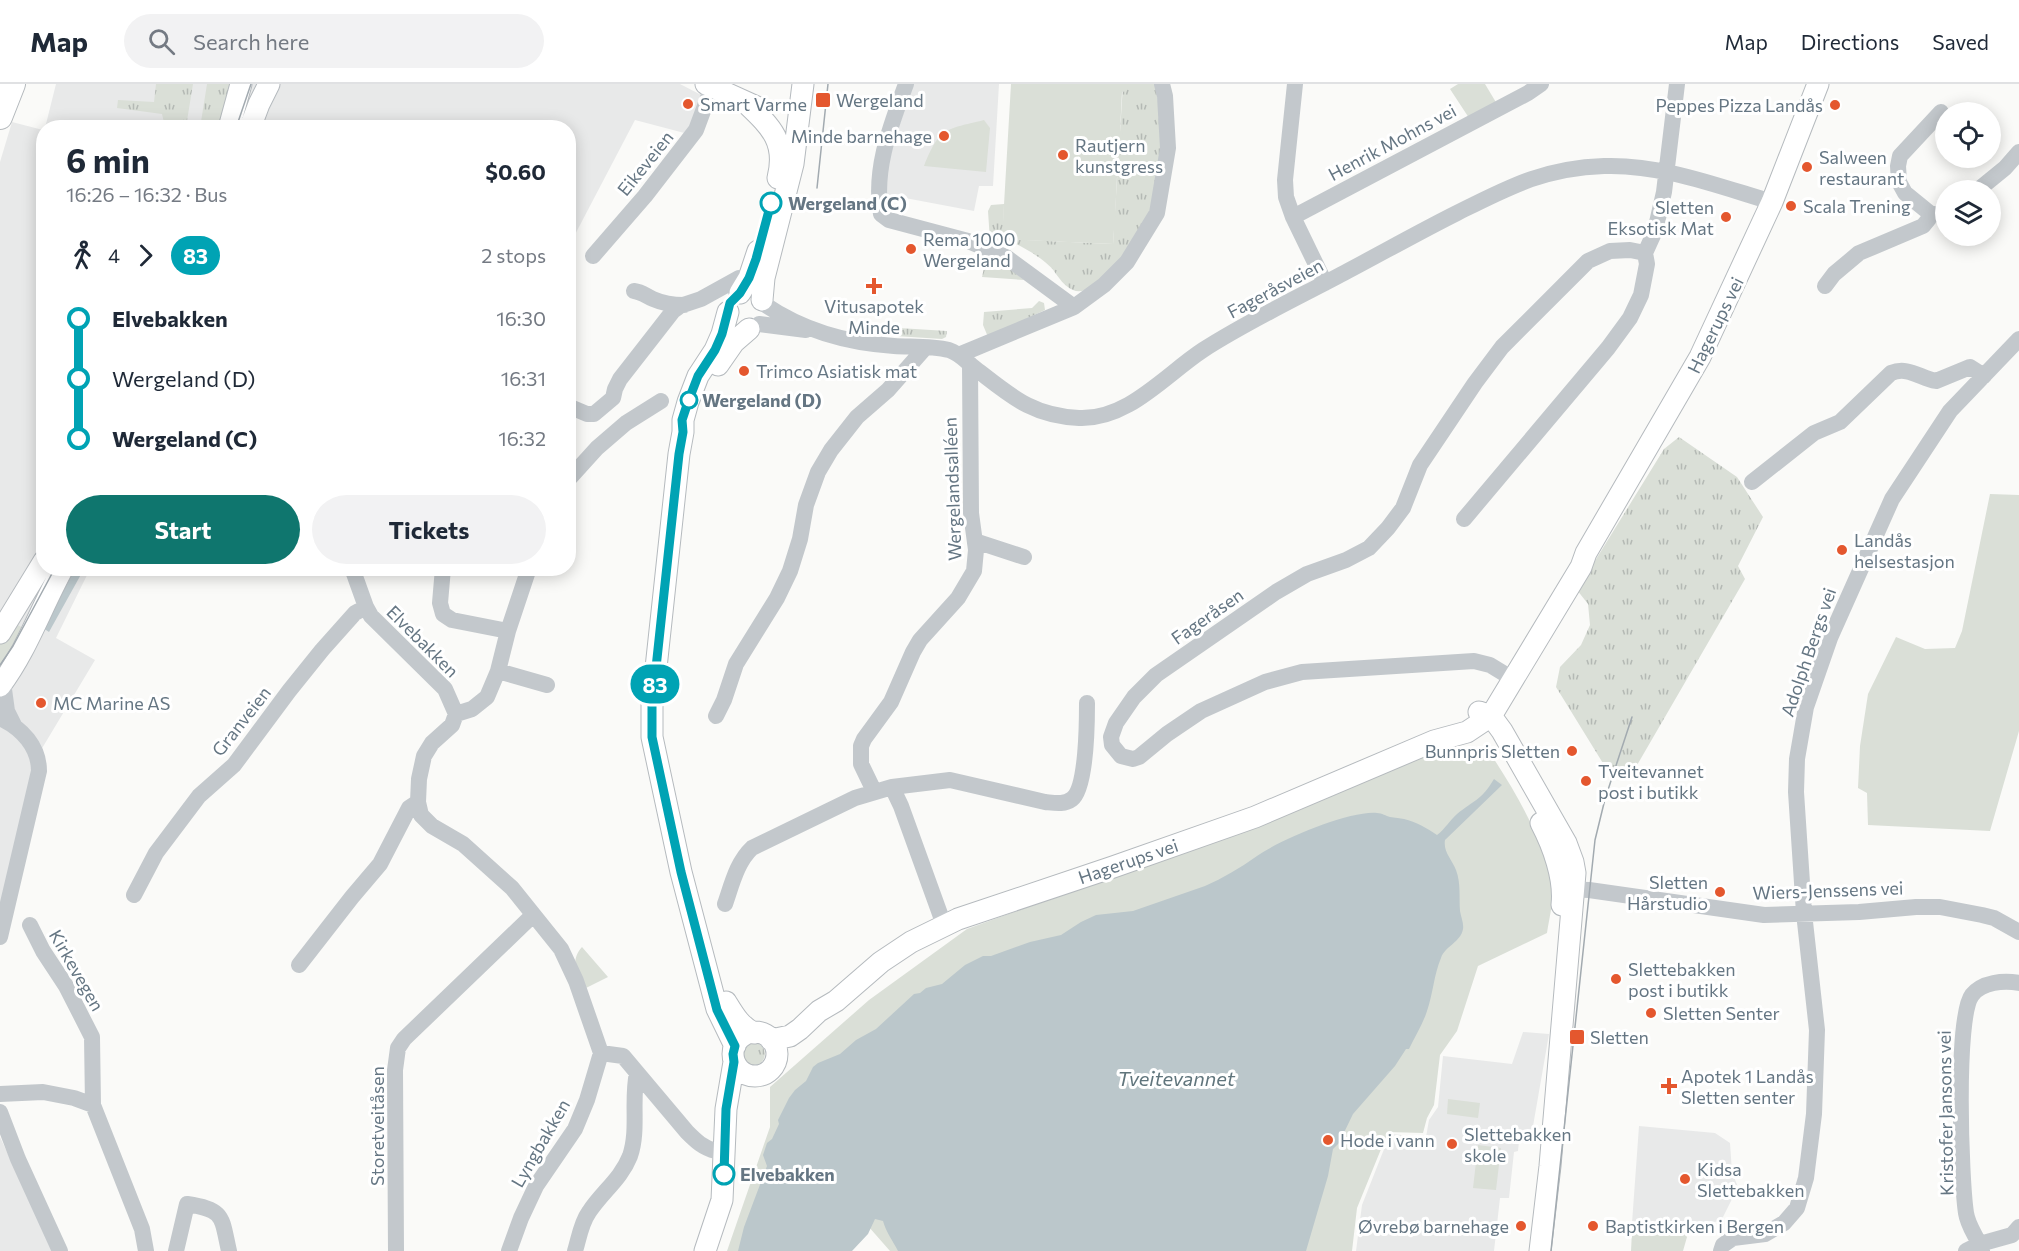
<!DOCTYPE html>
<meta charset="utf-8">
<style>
:root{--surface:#fff;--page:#f2f2f3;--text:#1f2937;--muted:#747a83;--line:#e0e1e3;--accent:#0f766e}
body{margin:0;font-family:Commissioner,sans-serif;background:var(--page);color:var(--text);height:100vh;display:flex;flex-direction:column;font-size:22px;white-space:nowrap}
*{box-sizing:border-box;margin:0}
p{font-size:20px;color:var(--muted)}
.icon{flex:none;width:33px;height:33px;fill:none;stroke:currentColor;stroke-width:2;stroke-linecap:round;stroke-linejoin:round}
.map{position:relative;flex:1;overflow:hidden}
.drawer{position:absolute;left:36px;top:36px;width:540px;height:456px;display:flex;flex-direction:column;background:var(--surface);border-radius:24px;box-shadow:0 3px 15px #0003}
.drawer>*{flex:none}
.badge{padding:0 12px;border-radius:20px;font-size:21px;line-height:39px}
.controls{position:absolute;left:1935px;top:18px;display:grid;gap:12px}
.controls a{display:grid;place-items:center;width:66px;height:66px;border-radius:50%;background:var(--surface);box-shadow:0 3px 15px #0003;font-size:30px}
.map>.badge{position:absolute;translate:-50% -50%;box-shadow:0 0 0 3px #fff}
.legs{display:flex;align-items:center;gap:9px;height:66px;padding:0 30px;font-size:20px}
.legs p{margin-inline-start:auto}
.head{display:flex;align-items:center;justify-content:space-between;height:102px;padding:0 30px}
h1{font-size:33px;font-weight:700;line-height:45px}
.button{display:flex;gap:12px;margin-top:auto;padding:12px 30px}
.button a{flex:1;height:69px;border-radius:36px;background:var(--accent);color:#fff;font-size:24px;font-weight:700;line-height:69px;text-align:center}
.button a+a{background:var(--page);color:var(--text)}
ul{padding:0 30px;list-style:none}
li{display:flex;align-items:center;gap:21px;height:60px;font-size:22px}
li i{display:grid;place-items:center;width:9px;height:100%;margin:0 8px;background:currentColor}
li i::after{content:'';width:15px;height:15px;margin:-8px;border:4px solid;border-radius:50%;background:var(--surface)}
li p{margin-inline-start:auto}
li:first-child i{background:linear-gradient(#0000 50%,currentColor 0)}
li:last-child i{background:linear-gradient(currentColor 50%,#0000 0)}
header{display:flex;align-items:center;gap:36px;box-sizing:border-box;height:84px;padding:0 30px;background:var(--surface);border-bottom:2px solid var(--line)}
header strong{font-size:28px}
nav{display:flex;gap:33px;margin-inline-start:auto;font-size:21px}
.search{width:420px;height:54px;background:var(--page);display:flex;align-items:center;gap:15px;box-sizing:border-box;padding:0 21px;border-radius:33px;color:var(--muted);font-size:22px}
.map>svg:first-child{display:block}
.built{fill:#e8e9e9}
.grass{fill:url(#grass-tufts)}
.park{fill:#dadfd7}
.water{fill:#bbc7cb}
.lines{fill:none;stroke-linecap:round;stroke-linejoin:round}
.major-casing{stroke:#b5babe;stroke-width:23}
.highway-casing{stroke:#b4b9bd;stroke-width:26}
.minor{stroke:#c3c8cc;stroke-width:16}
.major{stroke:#fff;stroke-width:21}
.highway{stroke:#fff;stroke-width:24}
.tram{stroke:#a2aab0;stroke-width:1.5}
.line-1-casing{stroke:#fff;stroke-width:14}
.line-1{stroke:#00a3b4;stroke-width:9}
.poi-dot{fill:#e4572e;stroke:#fff;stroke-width:2}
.stop-1-dot{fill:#fff;stroke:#00a3b4;stroke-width:3}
.labels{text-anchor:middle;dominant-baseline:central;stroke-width:6;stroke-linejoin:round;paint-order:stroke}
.poi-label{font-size:18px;fill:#657683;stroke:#fff;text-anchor:start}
.street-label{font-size:18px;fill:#657683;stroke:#fff}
.stop-label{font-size:18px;font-weight:bold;fill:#657683;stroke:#fff;text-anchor:start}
.water-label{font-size:20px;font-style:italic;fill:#60757c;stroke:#fff}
</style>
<header>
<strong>Map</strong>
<div class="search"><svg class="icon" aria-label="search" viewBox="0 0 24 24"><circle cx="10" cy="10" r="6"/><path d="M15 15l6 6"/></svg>Search here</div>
<nav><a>Map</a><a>Directions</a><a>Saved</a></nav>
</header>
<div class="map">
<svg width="2019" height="1167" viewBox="0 0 2019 1167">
<defs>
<pattern id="grass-tufts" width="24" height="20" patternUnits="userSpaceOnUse" patternTransform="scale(1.5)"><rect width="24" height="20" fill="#dadfd7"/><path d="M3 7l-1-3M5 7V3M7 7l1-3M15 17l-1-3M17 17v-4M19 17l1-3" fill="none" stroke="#b4b9b4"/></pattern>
</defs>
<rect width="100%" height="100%" fill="#fafaf8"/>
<path class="built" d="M 56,0 L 680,0 L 707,14 L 692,51 L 635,36 L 569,162 L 568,44 L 45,44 Z
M 913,0 L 999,0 L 993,102 L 979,102 L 974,127 L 884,110 L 883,91 Z
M 12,38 L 43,46 L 44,484 L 90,485 L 56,554 L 95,576 L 38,671 L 0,825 L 0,78 Z
M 1523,948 L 1549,950 L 1532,1048 L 1520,1047 L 1518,1067 L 1514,1068 L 1509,1114 L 1500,1114 L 1494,1167 L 1356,1167 L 1362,1121 L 1390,1050 L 1426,1053 L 1429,1036 L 1438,1023 L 1443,972 L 1512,980 Z
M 1639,1042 L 1715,1049 L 1730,1059 L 1732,1088 L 1738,1103 L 1721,1137 L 1678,1143 L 1632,1139 Z
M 0,1053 L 53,1167 L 0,1167 Z"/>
<path class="grass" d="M 156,0 L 193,0 L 186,43 L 183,43 L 182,40 L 181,43 L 165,43 L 162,30 L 117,24 L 118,16 L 154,18 Z
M 207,0 L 238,0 L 226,43 L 200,44 Z
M 1123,0 L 1155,0 C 1164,43 1164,103 1144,144 C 1135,163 1120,178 1104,193 C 1097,200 1083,211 1073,206 C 1065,203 1058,193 1054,187 C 1046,176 1017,158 1004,156 C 999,156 994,157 990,157 L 988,127 L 991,121 L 1004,120 L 1003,155 L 1113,160 Z
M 982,172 L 1000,177 L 1024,196 L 982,193 L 984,184 Z
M 1039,217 L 1044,219 L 1045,226 L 988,253 L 983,241 L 984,228 L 1032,224 Z
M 851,241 L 947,247 L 946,253 L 942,255 L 864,250 L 853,245 Z
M 1679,353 L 1737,393 L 1763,433 L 1738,482 L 1745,495 L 1629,695 L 1609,689 L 1556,603 L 1560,583 L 1581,561 L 1590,541 L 1588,520 L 1577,506 L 1664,365 Z
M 14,539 L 25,545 L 0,597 L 0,556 Z
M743 970a11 11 0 1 1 22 0a11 11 0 1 1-22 0Z"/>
<path class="park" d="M 1011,0 L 1127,0 L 1127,7 L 1122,8 L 1120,48 L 1123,49 L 1122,57 L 1119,58 L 1118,84 L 1121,85 L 1120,93 L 1117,93 L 1115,133 L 1119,134 L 1119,146 L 1114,146 L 1113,160 L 1002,155 Z
M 1458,0 L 1485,0 L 1497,20 L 1469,34 L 1450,5 Z
M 984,36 L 990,44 L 986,88 L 924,82 C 940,43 944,46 984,36 Z
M 1990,410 L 2019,411 L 2019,647 L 1990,747 L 1868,741 L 1867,709 L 1858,704 L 1860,662 L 1868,610 L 1896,553 L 1925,565 L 1955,564 L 1962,547 Z
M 1448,663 L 1469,663 L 1490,669 C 1515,707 1545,757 1552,803 C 1554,817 1549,835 1547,849 L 1478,882 L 1457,947 L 1440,971 L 1434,1021 L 1427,1034 L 1423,1049 L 1388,1048 L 1357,1124 L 1352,1167 L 890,1167 L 861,1134 L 848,1167 L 727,1167 L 770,1043 L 770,1003 L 869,916 L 967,845 L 1225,751 Z
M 582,863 L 608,893 L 584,905 C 578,888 569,878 582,863 Z
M 1448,1015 L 1480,1019 L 1478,1034 L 1447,1030 Z
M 1478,1061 L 1501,1064 L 1496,1106 L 1473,1104 Z
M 1678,1143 L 1687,1153 L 1683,1167 L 1631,1167 L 1632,1147 Z"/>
<path class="water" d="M 75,485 L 84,485 L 49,548 L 43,544 Z
M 1494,695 L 1502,701 L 1445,756 C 1443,768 1452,775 1456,786 C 1461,799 1459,813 1460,827 C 1461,833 1464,840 1463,845 C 1461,858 1445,862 1441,874 C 1434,890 1433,910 1427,927 C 1423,940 1415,952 1409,965 L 1406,965 L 1395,982 L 1353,1030 L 1339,1059 L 1333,1065 L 1328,1092 L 1306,1167 L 898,1167 C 893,1157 886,1148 883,1137 L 875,1135 L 868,1150 L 852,1167 L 738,1167 L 744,1143 L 767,1082 L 763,1071 L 767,1059 L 772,1055 L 779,1040 L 778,1036 L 789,1014 L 795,1006 L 806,997 L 813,983 L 818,979 L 840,970 L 856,956 L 876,945 L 914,910 L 920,909 L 926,904 L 942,900 L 965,881 L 983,872 L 991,872 L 1030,858 L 1061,851 L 1081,838 L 1096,831 L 1133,827 L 1205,802 C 1223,794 1240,784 1257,772 C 1279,756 1351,726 1377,729 C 1382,729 1386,732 1390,733 C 1395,734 1400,734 1404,735 C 1416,738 1427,744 1437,751 C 1445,745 1449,737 1457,730 C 1474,716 1481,717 1494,695 Z"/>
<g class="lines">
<g class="major-casing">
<path id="major" d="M 706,0 L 759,24
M 747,20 C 771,43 787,58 778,94
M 229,44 L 241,0
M 250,44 L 259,20 L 269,0
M 740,209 L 749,194 L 758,167
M 762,216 L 764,194 L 793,80 L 803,0
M 728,228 L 722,250 L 715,266 L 698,292 L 688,318 L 683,336 L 683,348 L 679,370 L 652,621 L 652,653 L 681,788 L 717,925 L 735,962
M 718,281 L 734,258 L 749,245
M 0,549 L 44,477
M 0,602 C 27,566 41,524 63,484
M 1479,628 L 1491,632 L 1502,647 L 1566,759 L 1573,778 L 1575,789 L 1550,1082 L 1540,1167
M 1541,739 C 1553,762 1565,794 1562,821
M 726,918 C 734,931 740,942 754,949
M733 970a22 22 0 1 1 44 0a22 22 0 1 1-44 0Z
M 771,956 L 790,952 L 800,945 L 819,927 L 836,917 L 881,878 L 911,858 L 958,835 L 1113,783 L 1255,733 L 1434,657 L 1467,648 L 1491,632 L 1581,483 L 1586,469 L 1700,273 L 1772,118 L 1818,0
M 705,1167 L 722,1116 L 726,1025 L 734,978"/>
</g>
<g class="highway-casing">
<path id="highway" d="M 0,33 L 13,0"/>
</g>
<path class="minor" d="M 906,0 C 891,41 873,85 881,130 L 889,136 L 968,157 L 1006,173 L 1074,223
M 1295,0 L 1285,96 L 1286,113 L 1293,133 L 1325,199
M 1941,28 L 1900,72 L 1898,82 L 1899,98 L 1905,109 L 1932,131 L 1946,128
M 1978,106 L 2005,84 L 2019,68
M 1293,133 L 1528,9 L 1541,0
M 593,172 L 645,112 L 696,46 L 712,3
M 1825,202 L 1834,190 L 1859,169 L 1923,142 L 1932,131
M 634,207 C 642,208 646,212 653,215 C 662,219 674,221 684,221
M 764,220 C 802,246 847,259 894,262 C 912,263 932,262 949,266 C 961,270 966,278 976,285 C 1011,312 1032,332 1079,334 C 1128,336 1165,291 1203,266 C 1248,237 1297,214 1344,189 C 1382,169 1419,148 1457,129 C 1509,103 1544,84 1604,82 C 1661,80 1718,102 1772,118
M 759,240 L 806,246
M 961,270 L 1074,223 L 1104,201 L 1127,178 L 1157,129 L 1168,64 L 1165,12 L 1162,0
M 568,322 L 587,330 L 594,330 L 613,314 L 615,305 L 620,295 L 673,227 L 680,222 L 701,215 L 739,194
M 568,396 L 597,364 L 626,339 L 661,317
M 1752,398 L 1814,349 L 1840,338 L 1891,289 C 1908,282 1920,294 1936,297 L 1970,283 L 1984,292
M 1464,435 L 1608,264 L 1630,234 L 1641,211 L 1647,180 L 1645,169 L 1655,147 L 1664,108 L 1677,0
M 975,457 L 1024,473
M 352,484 L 366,523 L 371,532 L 445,605 L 456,630 L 452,641 L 432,659 L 424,672 L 419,695 L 418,718 L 421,731 L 432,742 L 463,760 L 512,804 L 561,865 L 576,897 L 601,969 L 623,972 L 687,1048 C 696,1057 703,1064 716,1067
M 443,484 L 440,519 L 443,530 L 452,536 L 508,547
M 498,587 L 547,601
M 1513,595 L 1490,581 L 1474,577 L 1302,588 L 1265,598 L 1201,627 L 1167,650 L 1139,673 L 1133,675 L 1121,672 L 1112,661 L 1111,653 L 1116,639 L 1134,613 L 1156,591 L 1276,508 L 1307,490 L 1346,476 L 1369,464 L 1388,444 L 1403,424 L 1420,381 L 1475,299 L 1502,263 L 1588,177 L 1610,167 L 1630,166 L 1645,169
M 3,598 L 7,627 L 15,643
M 456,630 L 472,625 L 487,613 L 498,587 L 508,547 L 529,484
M 716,632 L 724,616 L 736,580 L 777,514 L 790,487 L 800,455 L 806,421 L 818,388 L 831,366 L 857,333 L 888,306 L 925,264
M 0,634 C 22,644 39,663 39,687 L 0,853
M 892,703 L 901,722 L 944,841
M 874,707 L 861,680 L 861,662 L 864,655 L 891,618 L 913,568 L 920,556 L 958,514 L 974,487 L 976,466 L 971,429 L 970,280
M 1562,805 L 1589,806 L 1764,831 L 1859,828 L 1916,823 L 1940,823 L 1982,831 L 1994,834 L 2019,848
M 134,811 L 156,769 L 199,712 L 234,681 L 289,607 L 322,566 L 355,529 L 366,523
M 725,820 C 732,800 737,778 752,764 L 855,714 L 892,703 L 950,696 L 1045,718 C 1055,719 1064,721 1072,715 C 1087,704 1087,637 1087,619
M 30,841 L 43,867 L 66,902 L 92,953 L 93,1021
M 299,881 L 352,813 L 380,780 L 409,724 L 418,718
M 0,1010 L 43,1008 L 74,1014 L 93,1021 L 142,1145 L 146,1167
M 0,1028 L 18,1075 L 60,1167
M 176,1167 L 187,1120 C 225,1126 221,1132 229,1167
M 396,1167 L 395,986 L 398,964 L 404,955 L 533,831
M 509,1167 L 521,1134 L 536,1102 L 575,1045 L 587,1016 L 601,969
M 575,1167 C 579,1154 581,1139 589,1128 C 602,1108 621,1095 630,1072 C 639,1046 631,1016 637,989
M 1721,1167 L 1723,1161 L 1733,1154 L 1765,1150 L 1784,1139 L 1797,1124 L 1806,1094 L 1814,1030 L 1817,946 L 1804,829 L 1796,708 L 1797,675 L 1806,623 L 1830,554 L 1892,415 L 1950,327 L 2019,255
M 1966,1167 L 1980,1160 L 2012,1151 L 2019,1143
M 1982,1167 C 1978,1154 1968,1143 1966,1129 C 1961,1096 1955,933 1972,911 C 1982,898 2004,896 2019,899"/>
<use href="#major" class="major"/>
<use href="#highway" class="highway"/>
<path class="tram" d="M 236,44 L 251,0
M 817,104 L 828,0
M 0,581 L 13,562 L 55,484
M 1551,1167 L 1595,756 L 1605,715 L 1632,633"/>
</g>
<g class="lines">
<g class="line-1-casing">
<path id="line-1" d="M 724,1090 L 726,1025 L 734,978 L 733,970 L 735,962 L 717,926 L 681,788 L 652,653 L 652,621 L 679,370 L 683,348 L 682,336 L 688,318 L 698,292 L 715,266 L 722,250 L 730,219 L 740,209 L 749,194 L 756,175 L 771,119"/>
</g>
<use href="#line-1" class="line-1"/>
</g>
<g class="poi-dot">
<rect x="815" y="8" width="16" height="16" rx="3"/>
<circle cx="688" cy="20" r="6"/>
<circle cx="1835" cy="21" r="6"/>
<circle cx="944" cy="52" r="6"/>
<circle cx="1063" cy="71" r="6"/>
<circle cx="1807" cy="83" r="6"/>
<circle cx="1791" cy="122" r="6"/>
<circle cx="1726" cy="133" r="6"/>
<circle cx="911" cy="165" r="6"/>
<path d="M871 193h6v6h6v6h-6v6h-6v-6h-6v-6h6z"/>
<circle cx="744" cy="287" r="6"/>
<circle cx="1842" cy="466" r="6"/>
<circle cx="41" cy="619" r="6"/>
<circle cx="1572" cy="667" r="6"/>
<circle cx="1586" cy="697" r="6"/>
<circle cx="1720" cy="808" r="6"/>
<circle cx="1616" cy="895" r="6"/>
<circle cx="1651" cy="929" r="6"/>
<rect x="1569" y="945" width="16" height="16" rx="3"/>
<path d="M1666 993h6v6h6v6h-6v6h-6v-6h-6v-6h6z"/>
<circle cx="1328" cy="1056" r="6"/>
<circle cx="1452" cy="1060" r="6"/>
<circle cx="1685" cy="1095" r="6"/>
<circle cx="1521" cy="1142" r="6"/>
<circle cx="1593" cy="1142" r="6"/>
</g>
<g class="stop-1-dot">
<circle cx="771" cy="119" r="10"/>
<circle cx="689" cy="316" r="8"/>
<circle cx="724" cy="1090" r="10"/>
</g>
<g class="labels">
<g class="poi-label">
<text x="836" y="16">Wergeland</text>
<text x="700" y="20">Smart Varme</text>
<text x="1823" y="21" text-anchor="end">Peppes Pizza Landås</text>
<text x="932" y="52" text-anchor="end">Minde barnehage</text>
<text x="1075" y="61">Rautjern<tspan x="1075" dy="21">kunstgress</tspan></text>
<text x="1819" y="73">Salween<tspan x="1819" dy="21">restaurant</tspan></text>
<text x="1803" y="122">Scala Trening</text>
<text x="1714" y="123" text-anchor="end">Sletten<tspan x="1714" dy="21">Eksotisk Mat</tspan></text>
<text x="923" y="155">Rema 1000<tspan x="923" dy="21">Wergeland</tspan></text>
<text x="874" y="222" text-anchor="middle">Vitusapotek<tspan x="874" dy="21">Minde</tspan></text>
<text x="756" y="287">Trimco Asiatisk mat</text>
<text x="1854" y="456">Landås<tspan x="1854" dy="21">helsestasjon</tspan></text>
<text x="53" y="619">MC Marine AS</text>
<text x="1560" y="667" text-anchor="end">Bunnpris Sletten</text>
<text x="1598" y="687">Tveitevannet<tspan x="1598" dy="21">post i butikk</tspan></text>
<text x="1708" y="798" text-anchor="end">Sletten<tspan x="1708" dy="21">Hårstudio</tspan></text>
<text x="1628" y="885">Slettebakken<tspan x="1628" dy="21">post i butikk</tspan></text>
<text x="1663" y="929">Sletten Senter</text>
<text x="1590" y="953">Sletten</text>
<text x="1681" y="992">Apotek 1 Landås<tspan x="1681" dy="21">Sletten senter</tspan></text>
<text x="1464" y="1050">Slettebakken<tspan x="1464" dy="21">skole</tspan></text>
<text x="1340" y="1056">Hode i vann</text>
<text x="1697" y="1085">Kidsa<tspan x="1697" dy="21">Slettebakken</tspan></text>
<text x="1509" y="1142" text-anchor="end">Øvrebø barnehage</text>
<text x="1605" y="1142">Baptistkirken i Bergen</text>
</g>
<g class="street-label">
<text transform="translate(1392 58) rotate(-28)">Henrik Mohns vei</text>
<text transform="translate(645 79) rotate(-51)">Eikeveien</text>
<text transform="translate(1275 204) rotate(-28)">Fageråsveien</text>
<text transform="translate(1715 241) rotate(-64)">Hagerups vei</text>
<text transform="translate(952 405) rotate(-92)">Wergelandsalléen</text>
<text transform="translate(1207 532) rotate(-35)">Fageråsen</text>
<text transform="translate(423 557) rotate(45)">Elvebakken</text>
<text transform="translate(1808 568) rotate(-71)">Adolph Bergs vei</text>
<text transform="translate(241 637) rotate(-52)">Granveien</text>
<text transform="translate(1128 777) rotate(-19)">Hagerups vei</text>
<text transform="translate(1828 806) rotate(-2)">Wiers-Jenssens vei</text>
<text transform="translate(77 886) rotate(60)">Kirkevegen</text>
<text transform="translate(1945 1029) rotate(-91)">Kristofer Jansons vei</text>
<text transform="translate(377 1042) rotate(-90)">Storetveitåsen</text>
<text transform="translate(540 1059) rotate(-60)">Lyngbakken</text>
</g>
<g class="stop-label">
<text x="788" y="119">Wergeland (C)</text>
<text x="702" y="316">Wergeland (D)</text>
<text x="740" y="1090">Elvebakken</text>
</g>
<g class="water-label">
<text x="1176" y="994">Tveitevannet</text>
</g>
</g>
</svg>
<div class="controls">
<a><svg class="icon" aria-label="locate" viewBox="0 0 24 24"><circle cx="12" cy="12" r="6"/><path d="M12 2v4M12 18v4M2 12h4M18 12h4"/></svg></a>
<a><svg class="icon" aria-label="layers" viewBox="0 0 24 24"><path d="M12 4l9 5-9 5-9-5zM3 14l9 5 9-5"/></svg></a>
</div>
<b class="badge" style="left:655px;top:600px;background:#00a3b4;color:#fff">83</b>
<section class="drawer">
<div class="head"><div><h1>6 min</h1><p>16:26 – 16:32 · Bus</p></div><b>$0.60</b></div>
<div class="legs"><svg class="icon" aria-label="walk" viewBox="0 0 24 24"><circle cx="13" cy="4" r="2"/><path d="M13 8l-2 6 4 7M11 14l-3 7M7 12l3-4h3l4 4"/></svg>4<svg class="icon" aria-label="forward" viewBox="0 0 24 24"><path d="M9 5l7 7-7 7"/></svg><b class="badge" style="background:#00a3b4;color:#fff">83</b><p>2 stops</p></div>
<ul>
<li><i style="color:#00a3b4"></i><b>Elvebakken</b><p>16:30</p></li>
<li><i style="color:#00a3b4"></i><span>Wergeland (D)</span><p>16:31</p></li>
<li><i style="color:#00a3b4"></i><b>Wergeland (C)</b><p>16:32</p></li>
</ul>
<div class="button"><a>Start</a><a>Tickets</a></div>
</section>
</div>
